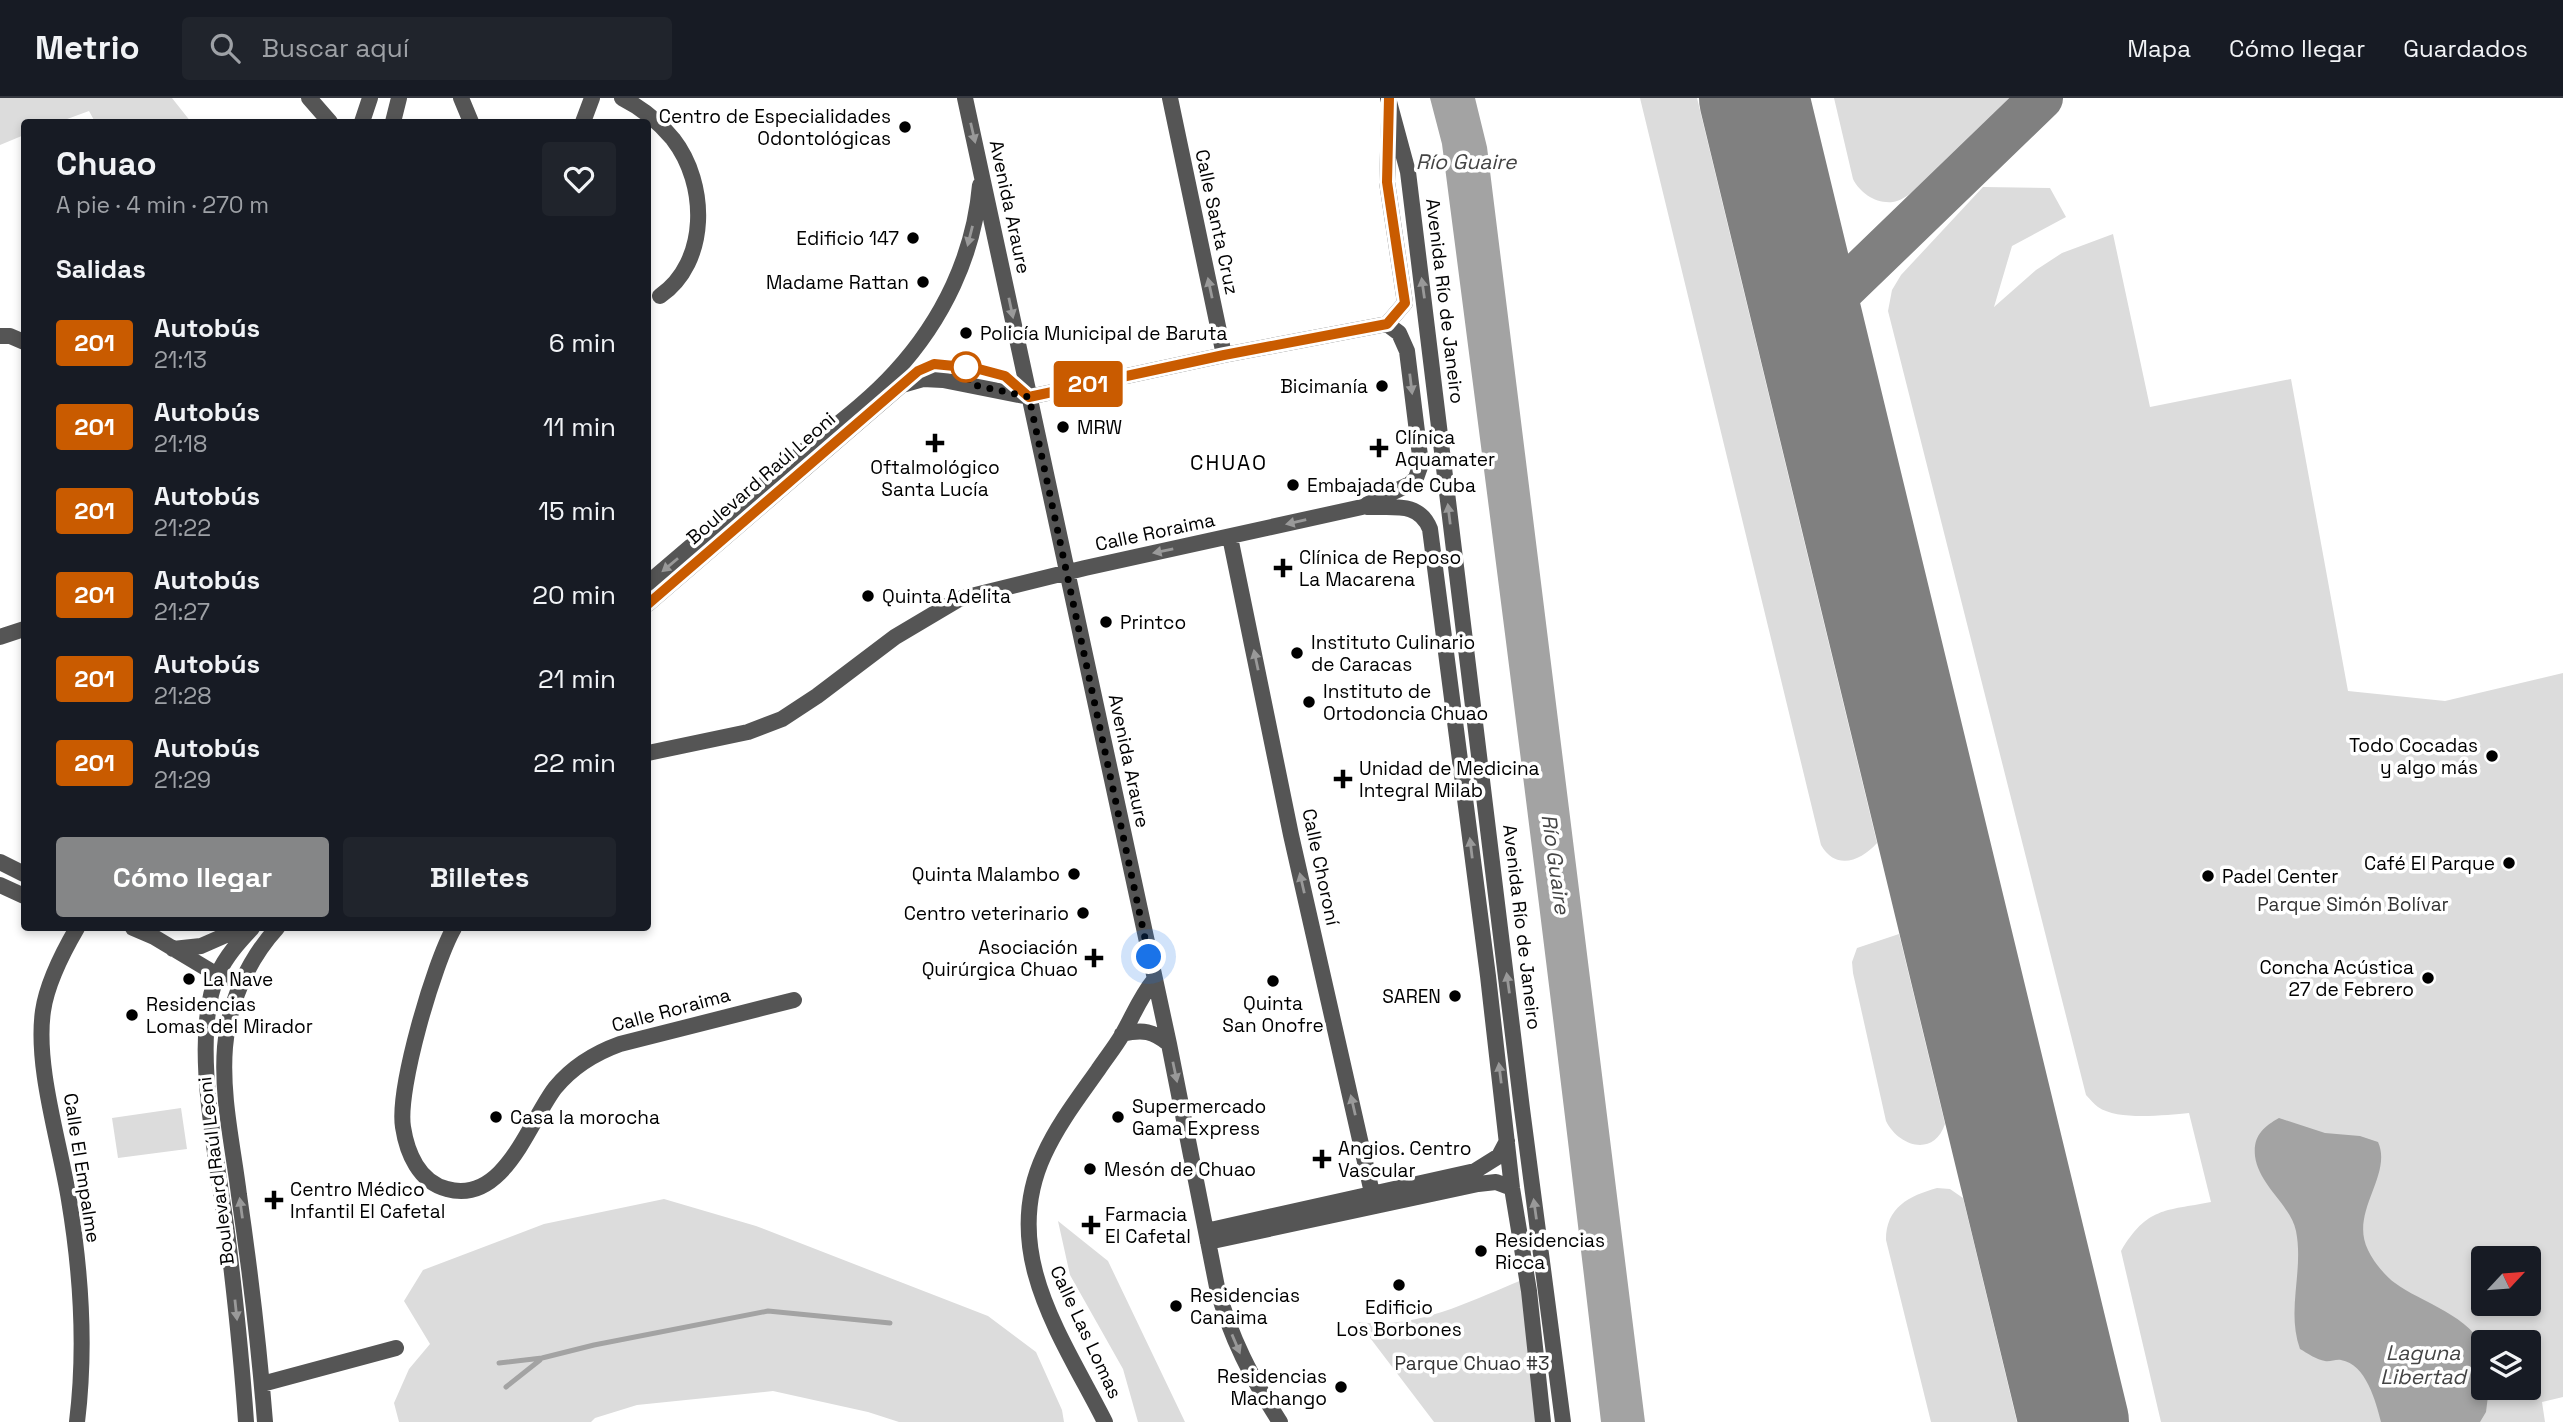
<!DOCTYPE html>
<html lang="es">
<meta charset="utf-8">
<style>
:root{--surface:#171b24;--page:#20242c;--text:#f1f3f6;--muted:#9ea1a6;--line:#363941;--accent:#858687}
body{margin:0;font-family:"Space Grotesk",sans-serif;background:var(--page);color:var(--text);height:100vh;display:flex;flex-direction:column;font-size:26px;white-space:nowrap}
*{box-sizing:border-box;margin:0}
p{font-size:23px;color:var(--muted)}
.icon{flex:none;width:38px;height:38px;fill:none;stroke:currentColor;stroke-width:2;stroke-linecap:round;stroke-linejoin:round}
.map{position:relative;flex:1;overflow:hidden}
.drawer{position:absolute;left:21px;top:21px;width:630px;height:812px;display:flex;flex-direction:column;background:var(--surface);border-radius:7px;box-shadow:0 4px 10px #0003}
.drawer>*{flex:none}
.badge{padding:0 14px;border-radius:5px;font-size:24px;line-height:46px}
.needle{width:46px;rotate:64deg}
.tools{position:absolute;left:2471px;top:1148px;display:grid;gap:14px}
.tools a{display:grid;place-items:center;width:70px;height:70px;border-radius:7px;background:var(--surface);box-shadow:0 4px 10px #0003;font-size:35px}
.you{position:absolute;width:35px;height:35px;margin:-18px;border:5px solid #fff;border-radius:50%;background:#1a73e8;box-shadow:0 0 0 10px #1a73e833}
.map>.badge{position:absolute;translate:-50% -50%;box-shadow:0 0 0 4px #fff}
h2{padding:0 35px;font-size:26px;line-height:63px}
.round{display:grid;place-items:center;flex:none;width:74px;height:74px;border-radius:7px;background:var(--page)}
.head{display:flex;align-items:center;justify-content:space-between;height:119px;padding:0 35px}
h1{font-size:33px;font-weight:600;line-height:52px}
.primary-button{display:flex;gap:14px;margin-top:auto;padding:14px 35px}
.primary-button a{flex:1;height:80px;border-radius:7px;background:var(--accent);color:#fff;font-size:28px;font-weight:600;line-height:80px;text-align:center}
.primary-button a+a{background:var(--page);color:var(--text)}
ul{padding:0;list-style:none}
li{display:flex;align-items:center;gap:21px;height:84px;padding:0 35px}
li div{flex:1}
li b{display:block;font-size:26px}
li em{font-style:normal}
li .badge{min-width:77px;font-weight:700;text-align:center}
header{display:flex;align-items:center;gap:42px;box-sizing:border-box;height:98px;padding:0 35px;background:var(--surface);border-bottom:2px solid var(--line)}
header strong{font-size:33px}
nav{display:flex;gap:38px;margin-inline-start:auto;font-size:24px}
.search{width:490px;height:63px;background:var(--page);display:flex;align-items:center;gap:18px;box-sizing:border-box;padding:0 24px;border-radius:7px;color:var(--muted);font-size:26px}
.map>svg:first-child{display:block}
.green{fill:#dcdcdc;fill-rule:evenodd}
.water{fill:#a3a3a3}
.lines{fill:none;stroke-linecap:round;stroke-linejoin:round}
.stream{stroke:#a3a3a3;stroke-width:5}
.taxiway{stroke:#808080;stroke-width:44}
.runway{stroke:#808080;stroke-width:110}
.minor{stroke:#555;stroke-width:16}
.oneway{fill:#999}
.line-casing{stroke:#fff;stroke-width:16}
.line{stroke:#c95b00;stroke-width:10}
.walk{stroke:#000;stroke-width:7;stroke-dasharray:0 12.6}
.poi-dot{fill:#000;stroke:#fff;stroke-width:2.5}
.stop-dot{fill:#fff;stroke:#c95b00;stroke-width:3.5}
.labels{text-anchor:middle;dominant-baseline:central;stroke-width:7;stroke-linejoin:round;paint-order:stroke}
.poi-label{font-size:19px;fill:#000;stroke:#fff;text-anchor:start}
.street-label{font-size:19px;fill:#000;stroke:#fff}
.park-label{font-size:19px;fill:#333;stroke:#fff}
.water-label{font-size:21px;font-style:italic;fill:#444;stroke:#fff}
.neighbourhood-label{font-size:21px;letter-spacing:2px;fill:#000;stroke:#fff}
</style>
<header>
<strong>Metrio</strong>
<div class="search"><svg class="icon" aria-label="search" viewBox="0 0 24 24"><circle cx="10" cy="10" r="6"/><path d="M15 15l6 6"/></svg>Buscar aquí</div>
<nav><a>Mapa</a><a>Cómo llegar</a><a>Guardados</a></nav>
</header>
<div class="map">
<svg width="2563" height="1324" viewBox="0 0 2563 1324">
<rect width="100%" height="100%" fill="#fff"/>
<path class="green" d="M 0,0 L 172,0 L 191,24 L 95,24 L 89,13 L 59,24 L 24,24 L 24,37 L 0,47 Z
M 1640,0 L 1697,0 L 1877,745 C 1861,763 1836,773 1821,747 Z
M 1834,0 L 2011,0 C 1990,20 1917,102 1893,104 C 1876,106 1860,95 1853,81 Z
M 1983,89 L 2050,90 L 2066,119 L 2012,148 L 1994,209 L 2036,172 L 2062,155 L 2113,136 L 2150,309 L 2291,281 L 2348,593 L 2445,603 L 2563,575 L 2563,1299 L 2542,1304 L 2545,1324 L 2161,1324 L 2121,1153 C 2147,1109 2165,1113 2211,1104 L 2189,1015 C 2165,1017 2118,1023 2098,1009 C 2094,1006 2090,1001 2086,997 L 1888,213 L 1892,192 L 1901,177 ZM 2483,1160 L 2529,1160 L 2529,1206 L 2483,1206 ZM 2483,1244 L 2529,1244 L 2529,1290 L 2483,1290 Z
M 1899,836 L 1945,1026 C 1934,1059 1899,1049 1886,1023 L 1853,875 L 1852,864 L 1857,850 Z
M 181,1010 L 187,1051 L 118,1060 L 112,1020 Z
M 1937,1090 L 1950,1091 L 1963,1100 L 2017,1324 L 1931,1324 L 1886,1142 C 1886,1109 1909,1098 1937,1090 Z
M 664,1101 L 756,1128 L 988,1218 L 1036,1254 L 1062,1312 L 1064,1324 L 899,1324 L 868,1314 L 773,1293 L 637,1307 L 595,1320 L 591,1324 L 399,1324 L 394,1305 L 409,1271 L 430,1246 L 404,1203 L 423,1172 L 544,1126 Z
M 1058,1123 L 1108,1163 L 1185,1324 L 1138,1324 L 1123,1271 L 1070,1177 Z
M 1522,1182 L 1539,1324 L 1434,1324 L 1358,1224 C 1416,1232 1470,1203 1522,1182 Z"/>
<path class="water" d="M 1430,0 L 1475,0 L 1487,49 L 1645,1324 L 1601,1324 C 1552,897 1497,471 1442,46 Z
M 2279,1020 L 2325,1035 L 2360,1038 L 2378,1044 C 2393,1077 2349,1114 2368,1152 C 2373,1163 2385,1178 2395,1185 C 2420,1204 2474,1219 2483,1252 C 2486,1263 2483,1279 2483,1290 L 2489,1290 L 2486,1314 L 2480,1324 L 2381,1324 C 2376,1304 2366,1266 2341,1262 C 2336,1261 2330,1264 2325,1263 C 2317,1262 2307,1255 2300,1251 C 2286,1212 2304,1173 2296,1133 C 2291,1107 2259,1088 2255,1058 C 2253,1038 2263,1029 2279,1020 Z"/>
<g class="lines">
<path class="stream" d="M 499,1265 L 542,1260 L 594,1247 L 768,1213 L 890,1225
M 506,1289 L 540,1262"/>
<path class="taxiway" d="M 1808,225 L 2041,0"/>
<path class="runway" d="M 1754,0 L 2074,1324"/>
<path class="minor" d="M 309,0 L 330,24
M 461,0 L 471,24
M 622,0 C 642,10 659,24 673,41 C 708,86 709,164 660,198
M 965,0 L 1169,946 L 1217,1189 C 1230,1239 1252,1281 1280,1324
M 1170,0 L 1224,257
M 1388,0 L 1408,74 L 1522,1011 L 1563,1324
M 362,24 L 370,0
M 393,24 L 399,0
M 583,24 L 592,0
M 1387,226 L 1405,205 L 1387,84 L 1389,24
M 0,238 L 10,238 L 24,244
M 1367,409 C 1393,410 1419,403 1430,431 L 1488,878 L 1512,1090 L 1529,1193 L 1543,1324
M 1230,439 L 1291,737 L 1375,1108
M 648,485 C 696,444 745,402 794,361 C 828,333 866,306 895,274 C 943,222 974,157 980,87
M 648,506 L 902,287 L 923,281 L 943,282 L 1029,299 L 1224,257 L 1387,226
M 0,539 L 24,531
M 648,655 L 748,634 L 782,621 L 817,598 L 895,539 L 959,501 L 1085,470 L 1362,409 L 1410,386 L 1416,380 L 1421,366 L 1407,253 L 1399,235 L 1387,226
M 0,764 L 24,776
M 0,787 L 24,798
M 77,830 C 63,854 47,885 43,913 C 35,969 60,1045 69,1102 C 81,1174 86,1251 77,1324
M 133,830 L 154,839 L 224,881
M 454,830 C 434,865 397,991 403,1029 C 407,1055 419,1084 447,1091 C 504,1107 529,1024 555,990 C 573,968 595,955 620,946 L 794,902
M 173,851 L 201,848 L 242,830
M 1122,936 C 1143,931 1153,933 1169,946
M 1206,1133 L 1475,1073 L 1499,1058 L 1507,1043
M 1208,1144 L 1478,1086 L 1496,1084 L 1512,1090
M 262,1286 L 396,1250
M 246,1324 C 242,1266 236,1208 229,1150 C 221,1078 188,942 218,876 C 226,858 239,844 252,830
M 265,1324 C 259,1248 250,1172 239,1097 C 233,1048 221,998 225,949 C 228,906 248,862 277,830
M 1105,1324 C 1062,1239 999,1154 1044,1057 C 1058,1026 1079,999 1098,972 C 1106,960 1115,949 1122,937 C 1133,918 1140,899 1154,882"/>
</g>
<defs><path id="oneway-solid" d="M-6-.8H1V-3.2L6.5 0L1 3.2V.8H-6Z" transform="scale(1.75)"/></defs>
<g class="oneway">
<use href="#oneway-solid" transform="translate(973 35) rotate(77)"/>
<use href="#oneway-solid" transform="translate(970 138) rotate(104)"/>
<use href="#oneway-solid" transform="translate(1210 190) rotate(-102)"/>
<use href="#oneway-solid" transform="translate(1423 190) rotate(-98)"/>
<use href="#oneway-solid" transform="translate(1011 210) rotate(78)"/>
<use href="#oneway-solid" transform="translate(1411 286) rotate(83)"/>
<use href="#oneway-solid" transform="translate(1449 416) rotate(-97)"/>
<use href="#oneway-solid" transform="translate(1296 424) rotate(167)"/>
<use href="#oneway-solid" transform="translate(1163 453) rotate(168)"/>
<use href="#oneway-solid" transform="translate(670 467) rotate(140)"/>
<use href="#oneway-solid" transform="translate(1256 562) rotate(-102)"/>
<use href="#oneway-solid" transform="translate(1471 750) rotate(-97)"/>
<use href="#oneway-solid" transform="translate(1302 785) rotate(-103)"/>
<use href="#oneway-solid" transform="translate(1508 885) rotate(-98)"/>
<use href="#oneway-solid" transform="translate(1175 974) rotate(78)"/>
<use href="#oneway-solid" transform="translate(1500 975) rotate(-97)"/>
<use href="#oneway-solid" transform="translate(1353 1007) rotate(-103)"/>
<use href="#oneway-solid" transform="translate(241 1110) rotate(-98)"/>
<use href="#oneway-solid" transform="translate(1535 1111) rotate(-98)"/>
<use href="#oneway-solid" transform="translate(236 1212) rotate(84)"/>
<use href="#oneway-solid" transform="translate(1236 1246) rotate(67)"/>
</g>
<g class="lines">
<g class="line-casing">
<path id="line" d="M 648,506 L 918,273 L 934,266 L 975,270 L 1005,278 L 1029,299 L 1224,257 L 1387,226 L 1405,205 L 1387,84 L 1389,0"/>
</g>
<use href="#line" class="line"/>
<path class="walk" d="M 966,269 L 970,286 L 1029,299 L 1149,859"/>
</g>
<g class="poi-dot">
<circle cx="905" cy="29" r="7"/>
<circle cx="913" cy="140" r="7"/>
<circle cx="923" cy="184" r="7"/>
<circle cx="966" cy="235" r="7"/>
<circle cx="1382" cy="288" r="7"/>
<circle cx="1063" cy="329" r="7"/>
<path d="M931.5 334.5h7v7h7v7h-7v7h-7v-7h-7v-7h7z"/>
<path d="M1375.5 339.5h7v7h7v7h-7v7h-7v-7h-7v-7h7z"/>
<circle cx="1293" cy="387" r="7"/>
<path d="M1279.5 459.5h7v7h7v7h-7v7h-7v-7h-7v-7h7z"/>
<circle cx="868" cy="498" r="7"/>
<circle cx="1106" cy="524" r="7"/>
<circle cx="1297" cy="555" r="7"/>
<circle cx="1309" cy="604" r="7"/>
<circle cx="2492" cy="658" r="7"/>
<path d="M1339.5 670.5h7v7h7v7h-7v7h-7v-7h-7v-7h7z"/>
<circle cx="2509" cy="765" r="7"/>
<circle cx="1074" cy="776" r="7"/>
<circle cx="2208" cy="778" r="7"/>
<circle cx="1083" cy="815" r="7"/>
<path d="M1090.5 849.5h7v7h7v7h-7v7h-7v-7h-7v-7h7z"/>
<circle cx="2428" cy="880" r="7"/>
<circle cx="189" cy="881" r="7"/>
<circle cx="1273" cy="883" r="7"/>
<circle cx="1455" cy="898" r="7"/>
<circle cx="132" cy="917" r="7"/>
<circle cx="496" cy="1019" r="7"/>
<circle cx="1118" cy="1019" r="7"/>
<path d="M1318.5 1050.5h7v7h7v7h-7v7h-7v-7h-7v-7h7z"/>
<circle cx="1090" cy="1071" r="7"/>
<path d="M270.5 1091.5h7v7h7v7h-7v7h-7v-7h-7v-7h7z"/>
<path d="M1087.5 1116.5h7v7h7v7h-7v7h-7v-7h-7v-7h7z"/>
<circle cx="1481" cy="1153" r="7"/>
<circle cx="1399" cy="1187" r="7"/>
<circle cx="1176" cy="1208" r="7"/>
<circle cx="1341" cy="1289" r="7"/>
</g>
<circle class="stop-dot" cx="966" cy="269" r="14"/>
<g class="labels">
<g class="poi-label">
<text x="891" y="18" text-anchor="end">Centro de Especialidades<tspan x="891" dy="22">Odontológicas</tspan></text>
<text x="899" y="140" text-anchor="end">Edificio 147</text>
<text x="909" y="184" text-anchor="end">Madame Rattan</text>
<text x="980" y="235">Policía Municipal de Baruta</text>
<text x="1368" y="288" text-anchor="end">Bicimanía</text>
<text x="1077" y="329">MRW</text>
<text x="1395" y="339">Clínica<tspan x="1395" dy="22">Aquamater</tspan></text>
<text x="935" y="369" text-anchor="middle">Oftalmológico<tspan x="935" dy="22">Santa Lucía</tspan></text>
<text x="1307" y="387">Embajada de Cuba</text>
<text x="1299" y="459">Clínica de Reposo<tspan x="1299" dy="22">La Macarena</tspan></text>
<text x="882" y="498">Quinta Adelita</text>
<text x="1120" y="524">Printco</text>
<text x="1311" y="544">Instituto Culinario<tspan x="1311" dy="22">de Caracas</tspan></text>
<text x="1323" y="593">Instituto de<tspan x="1323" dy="22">Ortodoncia Chuao</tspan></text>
<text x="2478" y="647" text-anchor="end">Todo Cocadas<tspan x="2478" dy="22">y algo más</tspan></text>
<text x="1359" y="670">Unidad de Medicina<tspan x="1359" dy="22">Integral Milab</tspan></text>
<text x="2495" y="765" text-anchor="end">Café El Parque</text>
<text x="1060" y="776" text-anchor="end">Quinta Malambo</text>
<text x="2222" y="778">Padel Center</text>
<text x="1069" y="815" text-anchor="end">Centro veterinario</text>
<text x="1078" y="849" text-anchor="end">Asociación<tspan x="1078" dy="22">Quirúrgica Chuao</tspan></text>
<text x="2414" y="869" text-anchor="end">Concha Acústica<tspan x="2414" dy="22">27 de Febrero</tspan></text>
<text x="203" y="881">La Nave</text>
<text x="1441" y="898" text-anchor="end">SAREN</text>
<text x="1273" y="905" text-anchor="middle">Quinta<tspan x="1273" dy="22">San Onofre</tspan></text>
<text x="146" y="906">Residencias<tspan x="146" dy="22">Lomas del Mirador</tspan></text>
<text x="1132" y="1008">Supermercado<tspan x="1132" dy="22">Gama Express</tspan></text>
<text x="510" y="1019">Casa la morocha</text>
<text x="1338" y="1050">Angios. Centro<tspan x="1338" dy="22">Vascular</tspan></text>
<text x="1104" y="1071">Mesón de Chuao</text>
<text x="290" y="1091">Centro Médico<tspan x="290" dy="22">Infantil El Cafetal</tspan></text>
<text x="1105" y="1116">Farmacia<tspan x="1105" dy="22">El Cafetal</tspan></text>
<text x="1495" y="1142">Residencias<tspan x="1495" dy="22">Ricca</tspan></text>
<text x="1190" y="1197">Residencias<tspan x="1190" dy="22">Canaima</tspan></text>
<text x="1399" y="1209" text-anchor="middle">Edificio<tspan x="1399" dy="22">Los Borbones</tspan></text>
<text x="1327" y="1278" text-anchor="end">Residencias<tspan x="1327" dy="22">Machango</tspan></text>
</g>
<g class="street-label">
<text transform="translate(1010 109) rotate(78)">Avenida Araure</text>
<text transform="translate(1217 124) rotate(78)">Calle Santa Cruz</text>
<text transform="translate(1445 203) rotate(83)">Avenida Río de Janeiro</text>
<text transform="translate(761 380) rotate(-41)">Boulevard Raúl Leoni</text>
<text transform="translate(1155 434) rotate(-12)">Calle Roraima</text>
<text transform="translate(1129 663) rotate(78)">Avenida Araure</text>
<text transform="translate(1321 769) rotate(78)">Calle Choroní</text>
<text transform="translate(1522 829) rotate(83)">Avenida Río de Janeiro</text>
<text transform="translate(671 912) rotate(-15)">Calle Roraima</text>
<text transform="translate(82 1070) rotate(81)">Calle El Empalme</text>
<text transform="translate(216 1073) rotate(-97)">Boulevard Raúl Leoni</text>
<text transform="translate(1086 1234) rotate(65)">Calle Las Lomas</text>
</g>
<g class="park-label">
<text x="2353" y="806">Parque Simón Bolívar</text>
<text x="1472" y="1265">Parque Chuao #3</text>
</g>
<g class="water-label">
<text x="1466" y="63">Río Guaire</text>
<text transform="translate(1556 766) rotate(82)">Río Guaire</text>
<text x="2423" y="1254">Laguna<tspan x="2423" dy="24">Libertad</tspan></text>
</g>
<g class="neighbourhood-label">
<text x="1229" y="364">CHUAO</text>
</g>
</g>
</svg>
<div class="tools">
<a><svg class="needle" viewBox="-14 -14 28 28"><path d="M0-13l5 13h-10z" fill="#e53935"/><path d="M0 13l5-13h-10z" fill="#9ea1a6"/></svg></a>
<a><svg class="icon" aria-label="layers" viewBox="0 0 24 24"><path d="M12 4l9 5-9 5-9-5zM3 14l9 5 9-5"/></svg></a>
</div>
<div class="you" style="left:1149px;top:859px"></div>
<b class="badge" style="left:1088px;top:286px;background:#c95b00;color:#fff">201</b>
<section class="drawer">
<div class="head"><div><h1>Chuao</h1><p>A pie · 4 min · 270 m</p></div><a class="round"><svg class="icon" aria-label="heart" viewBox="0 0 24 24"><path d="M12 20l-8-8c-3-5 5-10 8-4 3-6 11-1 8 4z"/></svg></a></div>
<h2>Salidas</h2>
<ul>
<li><span class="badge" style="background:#c95b00;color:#fff">201</span><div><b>Autobús</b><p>21:13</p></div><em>6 min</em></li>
<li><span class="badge" style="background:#c95b00;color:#fff">201</span><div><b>Autobús</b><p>21:18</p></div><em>11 min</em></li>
<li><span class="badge" style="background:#c95b00;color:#fff">201</span><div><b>Autobús</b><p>21:22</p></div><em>15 min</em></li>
<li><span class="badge" style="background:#c95b00;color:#fff">201</span><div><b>Autobús</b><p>21:27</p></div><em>20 min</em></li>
<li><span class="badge" style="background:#c95b00;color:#fff">201</span><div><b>Autobús</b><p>21:28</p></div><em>21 min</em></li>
<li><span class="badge" style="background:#c95b00;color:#fff">201</span><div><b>Autobús</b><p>21:29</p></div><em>22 min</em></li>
</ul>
<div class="primary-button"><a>Cómo llegar</a><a>Billetes</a></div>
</section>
</div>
